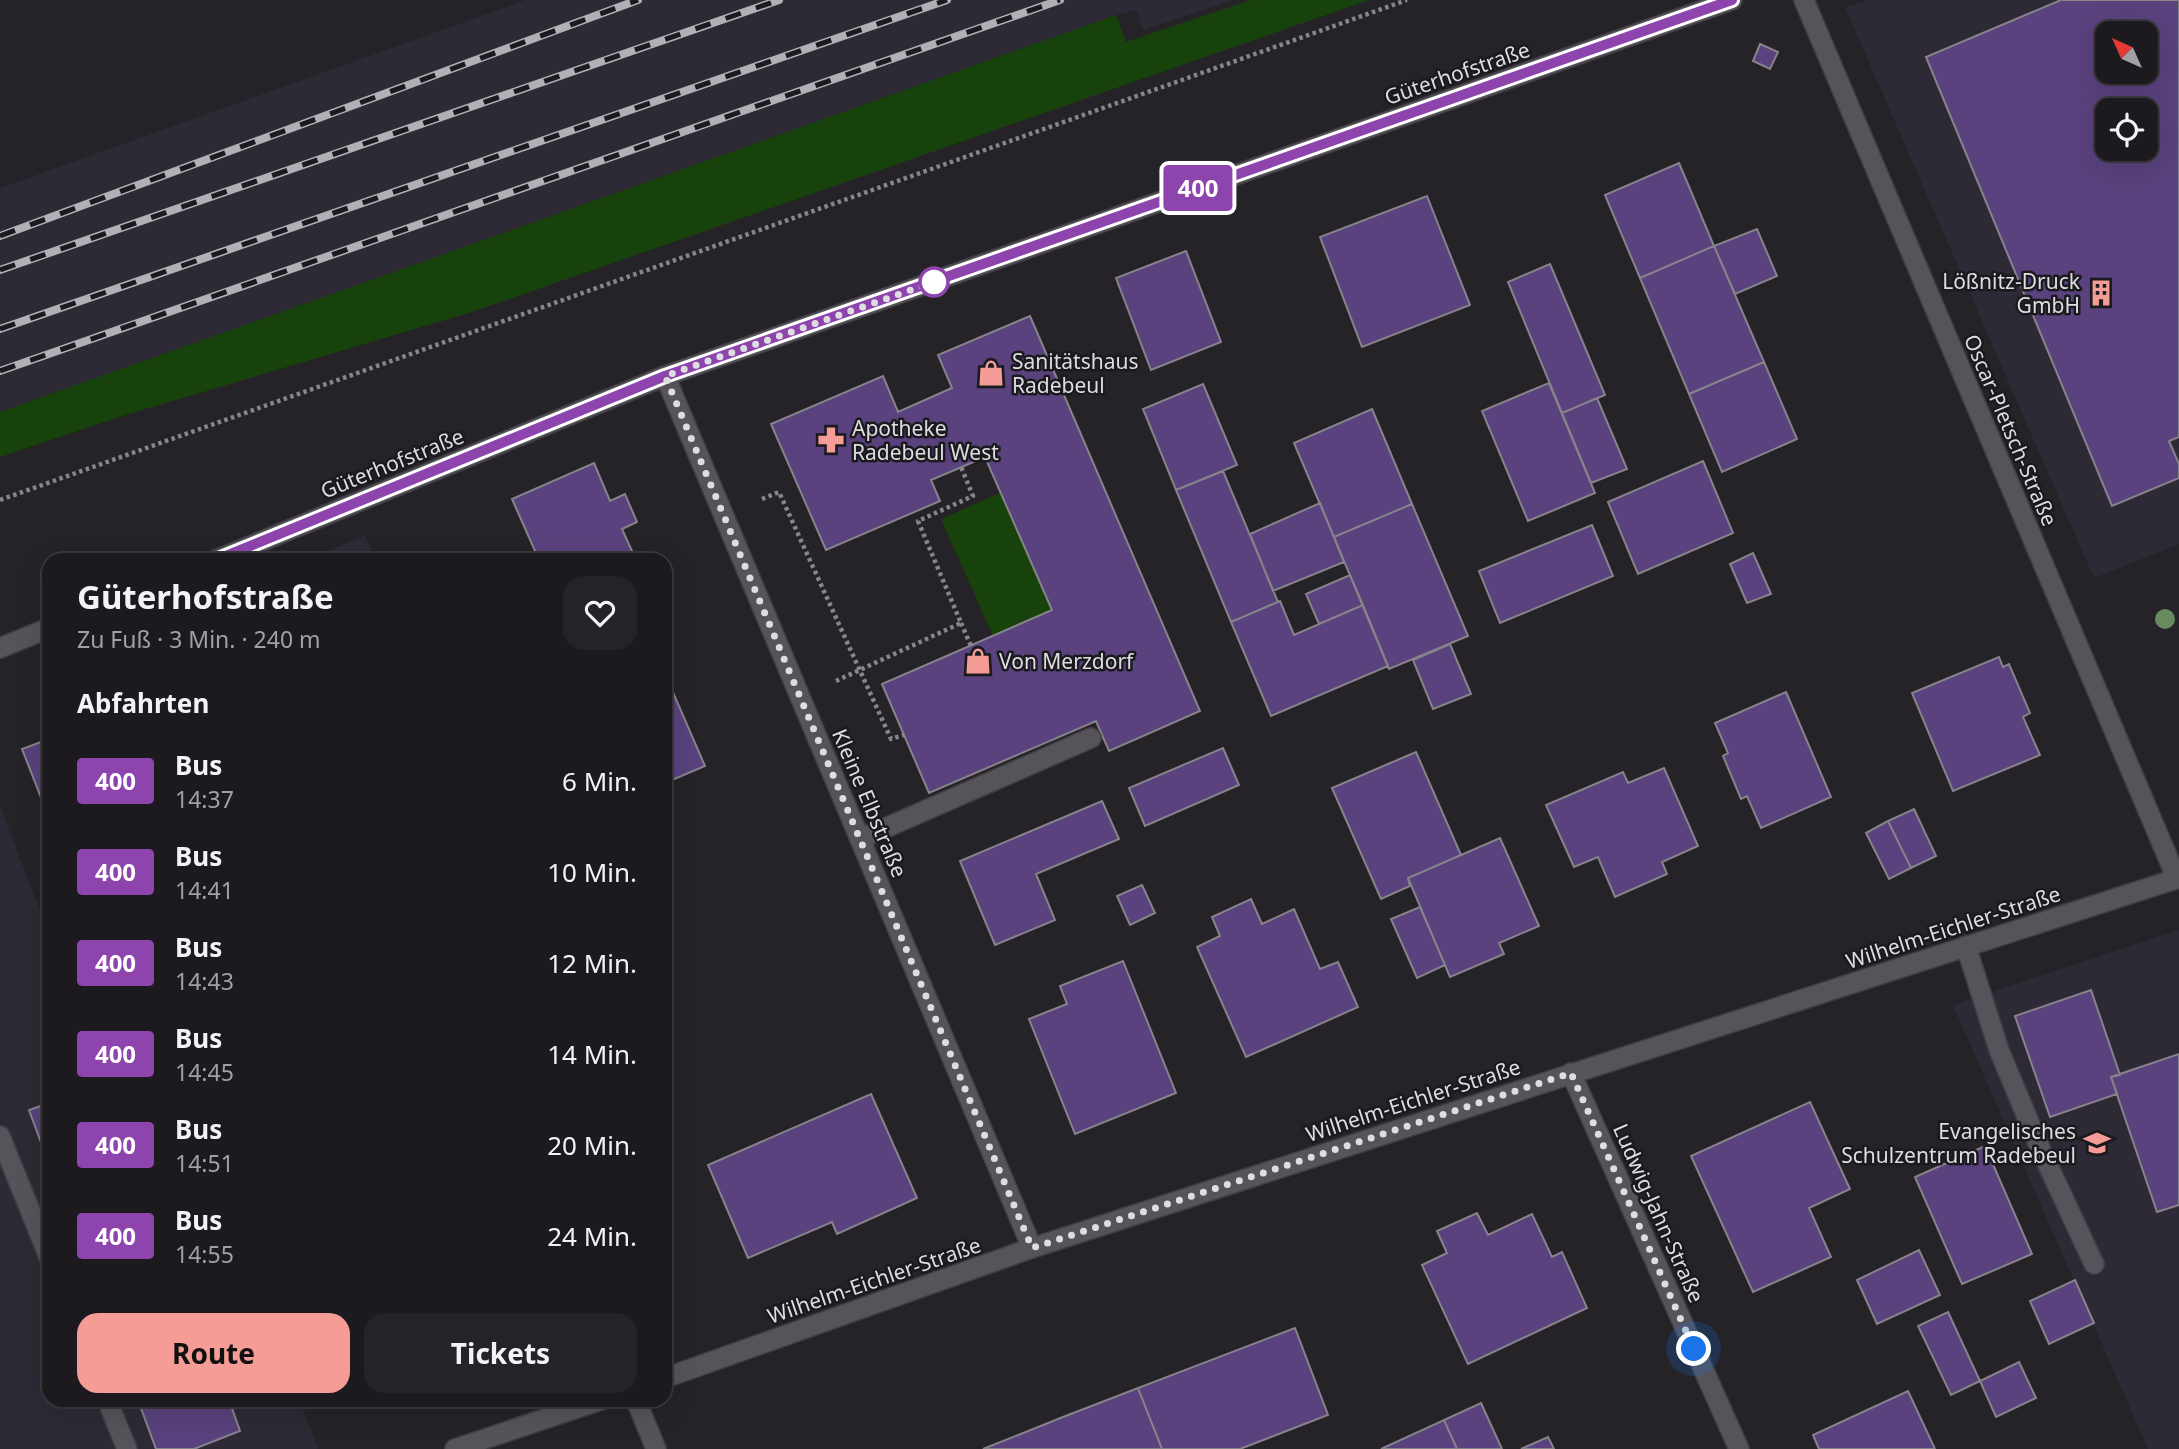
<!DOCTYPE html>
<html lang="de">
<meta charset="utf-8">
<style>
:root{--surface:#1c1a1e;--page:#252327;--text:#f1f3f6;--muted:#a0a1a4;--line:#3a383c;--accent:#f59c96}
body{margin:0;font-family:"Noto Sans",sans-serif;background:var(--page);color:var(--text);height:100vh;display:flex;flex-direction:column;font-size:26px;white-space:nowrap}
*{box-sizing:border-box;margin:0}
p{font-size:23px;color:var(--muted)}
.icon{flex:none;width:38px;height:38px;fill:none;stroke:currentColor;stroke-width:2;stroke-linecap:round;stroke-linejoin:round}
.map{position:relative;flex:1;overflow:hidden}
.details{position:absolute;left:42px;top:553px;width:630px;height:854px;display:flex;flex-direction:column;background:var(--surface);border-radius:21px;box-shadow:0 7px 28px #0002,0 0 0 2px var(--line)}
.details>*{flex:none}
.badge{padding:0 14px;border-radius:5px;font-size:24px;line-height:46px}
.needle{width:46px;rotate:315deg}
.tools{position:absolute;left:2095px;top:21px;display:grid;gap:14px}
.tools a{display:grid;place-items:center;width:63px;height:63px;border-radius:14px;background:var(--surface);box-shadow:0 7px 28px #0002,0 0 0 2px var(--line);font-size:35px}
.you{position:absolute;width:35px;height:35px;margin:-18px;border:5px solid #fff;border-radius:50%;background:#1a73e8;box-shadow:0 0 0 10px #1a73e833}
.map>.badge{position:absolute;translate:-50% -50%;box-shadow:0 0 0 4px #fff}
h2{padding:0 35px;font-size:26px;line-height:63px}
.round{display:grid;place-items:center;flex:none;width:74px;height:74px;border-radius:21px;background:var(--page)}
.summary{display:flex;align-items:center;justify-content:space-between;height:119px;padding:0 35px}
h1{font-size:33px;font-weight:700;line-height:52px}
.cta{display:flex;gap:14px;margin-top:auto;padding:14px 35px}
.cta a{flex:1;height:80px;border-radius:21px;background:var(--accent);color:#111;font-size:28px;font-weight:700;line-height:80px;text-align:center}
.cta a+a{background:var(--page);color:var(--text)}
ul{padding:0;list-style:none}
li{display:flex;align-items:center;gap:21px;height:91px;padding:0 35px}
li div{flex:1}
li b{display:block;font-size:26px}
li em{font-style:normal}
li .badge{min-width:77px;font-weight:700;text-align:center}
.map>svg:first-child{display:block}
.built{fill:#2e2a35;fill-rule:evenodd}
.green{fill:#18420c}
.building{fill:#59427d;stroke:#86848a;stroke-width:2;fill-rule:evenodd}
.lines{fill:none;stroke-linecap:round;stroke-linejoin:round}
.service-casing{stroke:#403e43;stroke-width:22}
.minor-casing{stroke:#403e43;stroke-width:22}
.tertiary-casing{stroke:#403e43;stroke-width:22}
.path{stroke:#88868a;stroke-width:4.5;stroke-dasharray:3.5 3.5;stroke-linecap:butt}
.service{stroke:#56545a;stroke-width:19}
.minor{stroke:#56545a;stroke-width:19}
.tertiary{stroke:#56545a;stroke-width:19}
.rail-casing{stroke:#b1b0b4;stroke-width:8}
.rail{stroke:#1b1a1f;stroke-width:5;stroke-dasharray:16;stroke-linecap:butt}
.tree{fill:#678a5f}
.line-casing{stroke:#fff;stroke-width:16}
.line{stroke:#8e44ad;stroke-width:10}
.walk{stroke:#dedde0;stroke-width:7;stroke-dasharray:0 12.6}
.stop-dot{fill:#fff;stroke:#8e44ad;stroke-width:3.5}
.labels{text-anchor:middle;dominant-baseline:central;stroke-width:5;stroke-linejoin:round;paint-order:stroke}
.street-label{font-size:21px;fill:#dedde0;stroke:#1b1a1f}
.poi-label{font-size:21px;fill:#dedde0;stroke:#1b1a1f;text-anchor:start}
</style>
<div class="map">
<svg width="2179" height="1449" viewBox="0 0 2179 1449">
<rect width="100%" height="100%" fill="#252328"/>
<path class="built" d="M 526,0 L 1233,0 L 1143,30 L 1137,10 L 1116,15 L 0,412 L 0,188 Z
M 1868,0 L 2179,0 L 2179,544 L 2094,578 L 1845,7 ZM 2107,33 L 2146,33 L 2146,72 L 2107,72 ZM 2107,110 L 2146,110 L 2146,149 L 2107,149 Z
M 365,535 L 376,560 L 307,560 Z
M 0,806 L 40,911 L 49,908 L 49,1400 L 300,1400 L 318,1449 L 0,1449 Z
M 2179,930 L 2179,1449 L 2148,1449 L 1953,1005 Z"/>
<path class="green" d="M 1251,0 L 1369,0 L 472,312 L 122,416 L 0,457 L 0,412 L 1116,15 L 1126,42 Z
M 1000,493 L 1052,610 L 993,636 L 941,519 Z"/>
<path class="building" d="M 2061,0 L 2179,0 L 2179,437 L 2169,441 L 2179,464 L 2179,478 L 2112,506 L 1926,57 ZM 2107,33 L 2146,33 L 2146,72 L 2107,72 ZM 2107,110 L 2146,110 L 2146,149 L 2107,149 Z
M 1760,44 L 1778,52 L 1770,69 L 1753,61 Z
M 1679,163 L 1714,246 L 1640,278 L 1605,195 Z
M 1427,196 L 1470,305 L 1362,347 L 1320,237 Z
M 1757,229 L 1777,276 L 1735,294 L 1714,246 Z
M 1714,246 L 1764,362 L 1689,394 L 1640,278 Z
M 1186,251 L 1221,342 L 1151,370 L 1116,278 Z
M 1550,264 L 1605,395 L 1562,413 L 1508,282 Z
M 1030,316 L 1200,711 L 1109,751 L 1096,721 L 929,793 L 882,684 L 1052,610 L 985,457 L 931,480 L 940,501 L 826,550 L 771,424 L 883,376 L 898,412 L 952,388 L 938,355 Z
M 1764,362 L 1797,439 L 1722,472 L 1689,394 Z
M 1549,383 L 1595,493 L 1528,521 L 1482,411 Z
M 1203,384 L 1237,465 L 1176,490 L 1143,409 Z
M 1597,398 L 1627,469 L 1591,483 L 1562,413 Z
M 1372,409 L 1412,504 L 1334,537 L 1294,443 Z
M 1703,461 L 1733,533 L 1638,574 L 1608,502 Z
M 594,463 L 610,501 L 625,494 L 637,522 L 622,529 L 636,560 L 539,560 L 512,499 Z
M 1223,471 L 1278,602 L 1231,622 L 1176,490 Z
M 1320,503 L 1344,562 L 1273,591 L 1250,534 Z
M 1412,504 L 1468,636 L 1389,669 L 1334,537 Z
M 1592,525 L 1613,576 L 1500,623 L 1479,571 Z
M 1753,553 L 1771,594 L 1747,603 L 1730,564 Z
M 1350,575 L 1363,605 L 1319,624 L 1306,594 Z
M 1280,601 L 1294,635 L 1363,605 L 1388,666 L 1271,716 L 1231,622 Z
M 1450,644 L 1471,694 L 1433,709 L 1413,660 Z
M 1999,657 L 2003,667 L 2009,664 L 2030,713 L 2023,717 L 2040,755 L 1953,791 L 1912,693 Z
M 665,674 L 705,766 L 665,783 Z
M 1786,692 L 1831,797 L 1761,828 L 1747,796 L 1741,799 L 1723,756 L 1728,753 L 1715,723 Z
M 49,739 L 49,818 L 22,749 Z
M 1223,748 L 1239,785 L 1145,826 L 1129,788 Z
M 1416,752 L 1461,855 L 1408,878 L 1410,886 L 1381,899 L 1332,788 Z
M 1664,768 L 1698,846 L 1662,862 L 1667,874 L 1615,897 L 1598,857 L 1574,867 L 1546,805 L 1623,772 L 1628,783 Z
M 1102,801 L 1119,839 L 1036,874 L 1055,920 L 995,945 L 960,861 Z
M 1914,809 L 1936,856 L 1911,868 L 1888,821 Z
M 1888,821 L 1911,868 L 1889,879 L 1866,833 Z
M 1500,838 L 1539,926 L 1499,943 L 1504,954 L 1450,977 L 1408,878 Z
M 1142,885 L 1155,913 L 1130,925 L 1117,896 Z
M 1251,899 L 1262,924 L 1294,909 L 1320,969 L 1338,962 L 1358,1007 L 1246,1057 L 1197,947 L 1220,936 L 1212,917 Z
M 1420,907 L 1445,965 L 1417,978 L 1391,919 Z
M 1123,961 L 1176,1093 L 1075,1134 L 1029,1019 L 1067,1004 L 1060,986 Z
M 2091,990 L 2120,1075 L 2111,1077 L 2117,1094 L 2050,1117 L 2015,1016 Z
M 2179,1054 L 2179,1205 L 2157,1212 L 2111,1077 Z
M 871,1094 L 917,1198 L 837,1234 L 832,1222 L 748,1258 L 708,1165 Z
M 1810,1102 L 1850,1189 L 1809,1208 L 1831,1257 L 1753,1292 L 1691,1156 Z
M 49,1103 L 49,1164 L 29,1110 Z
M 1985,1146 L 2032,1254 L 1962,1284 L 1915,1177 Z
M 1477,1213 L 1488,1235 L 1532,1214 L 1552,1257 L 1562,1252 L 1587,1308 L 1468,1364 L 1422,1265 L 1447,1253 L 1437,1231 Z
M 1919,1250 L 1940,1295 L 1877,1324 L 1857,1280 Z
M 2075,1280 L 2094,1323 L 2049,1344 L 2030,1301 Z
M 1948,1312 L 1980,1381 L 1951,1395 L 1918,1326 Z
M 1295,1328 L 1328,1415 L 1240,1449 L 1162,1449 L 1138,1388 Z
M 2019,1362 L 2036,1398 L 1996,1417 L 1980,1381 Z
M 1138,1388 L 1162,1449 L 983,1449 L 1063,1417 Z
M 1908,1391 L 1935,1449 L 1819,1449 L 1813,1435 Z
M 138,1400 L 229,1400 L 240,1431 L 194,1449 L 156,1449 Z
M 1481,1403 L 1502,1449 L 1457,1449 L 1444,1420 Z
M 1444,1420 L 1457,1449 L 1381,1449 Z
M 1548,1437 L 1554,1449 L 1521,1449 Z"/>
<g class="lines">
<g class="service-casing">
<path id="service" d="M 860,839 L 1091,738
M 1966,946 L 1999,1050 L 2040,1148 L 2094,1264
M 0,1136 L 49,1257
M 107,1400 L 127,1449"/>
</g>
<g class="minor-casing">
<path id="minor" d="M 1804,0 L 2177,879
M 665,376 L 1032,1248
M 1571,1073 L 1739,1449
M 665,1378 L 1032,1248 L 2179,878
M 636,1400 L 656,1449
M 455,1449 L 601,1400"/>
</g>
<g class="tertiary-casing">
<path id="tertiary" d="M 216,560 L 665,376 L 1732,0
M 0,648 L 49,628"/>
</g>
<path class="path" d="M 762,499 L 779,492 L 891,739 L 904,735
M 0,500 L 1407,0
M 961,623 L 971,646
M 836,681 L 961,623 L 918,521 L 973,496 L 961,467"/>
<use href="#service" class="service"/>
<use href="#minor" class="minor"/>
<use href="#tertiary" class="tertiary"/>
<g class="rail-casing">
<path id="rail" d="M 0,236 L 638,0
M 0,270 L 779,0
M 0,329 L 947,0
M 0,371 L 1060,0"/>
</g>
<use href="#rail" class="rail"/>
</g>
<circle class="tree" cx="2165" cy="619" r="10"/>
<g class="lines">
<g class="line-casing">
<path id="line" d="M 216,560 L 665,376 L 1732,0"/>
</g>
<use href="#line" class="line"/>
<path class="walk" d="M 934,282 L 665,376 L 1032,1248 L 1571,1073 L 1694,1349"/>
</g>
<defs>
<g id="building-bare" transform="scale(2.1)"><path d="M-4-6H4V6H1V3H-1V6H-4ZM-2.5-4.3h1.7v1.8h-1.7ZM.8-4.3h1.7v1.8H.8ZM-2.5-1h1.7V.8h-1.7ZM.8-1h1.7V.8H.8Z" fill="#f59c96" stroke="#1b1a1f" stroke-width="2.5" paint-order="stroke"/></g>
<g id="shop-bare" transform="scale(2.1)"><path d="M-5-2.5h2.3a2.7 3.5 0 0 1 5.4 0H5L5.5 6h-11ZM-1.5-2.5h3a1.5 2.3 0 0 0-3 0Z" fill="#f59c96" stroke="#1b1a1f" stroke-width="2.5" paint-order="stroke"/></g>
<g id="pharmacy-bare" transform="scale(2.1)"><path d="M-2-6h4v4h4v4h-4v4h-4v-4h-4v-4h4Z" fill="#f59c96" stroke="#1b1a1f" stroke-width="2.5" paint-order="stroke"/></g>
<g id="school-bare" transform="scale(2.1)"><path d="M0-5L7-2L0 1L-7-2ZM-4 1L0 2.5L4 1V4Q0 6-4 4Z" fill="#f59c96" stroke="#1b1a1f" stroke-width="2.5" paint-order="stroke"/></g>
</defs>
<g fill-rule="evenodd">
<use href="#building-bare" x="2101" y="293"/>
<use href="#shop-bare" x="991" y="373"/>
<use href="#pharmacy-bare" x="831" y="440"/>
<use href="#shop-bare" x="978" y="661"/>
<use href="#school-bare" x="2097" y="1143"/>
</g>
<circle class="stop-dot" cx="934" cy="282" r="14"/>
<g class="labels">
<g class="street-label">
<text transform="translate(1457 73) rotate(-19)">Güterhofstraße</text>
<text transform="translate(2011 430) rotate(67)">Oscar-Pletsch-Straße</text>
<text transform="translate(392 463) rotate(-22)">Güterhofstraße</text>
<text transform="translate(870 803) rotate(67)">Kleine Elbstraße</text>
<text transform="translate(1953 927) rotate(-18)">Wilhelm-Eichler-Straße</text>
<text transform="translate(1413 1100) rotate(-18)">Wilhelm-Eichler-Straße</text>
<text transform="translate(1659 1213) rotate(66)">Ludwig-Jahn-Straße</text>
<text transform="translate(874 1280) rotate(-19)">Wilhelm-Eichler-Straße</text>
</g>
<g class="poi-label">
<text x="2080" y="281" text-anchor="end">Lößnitz-Druck<tspan x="2080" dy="24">GmbH</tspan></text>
<text x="1012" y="361">Sanitätshaus<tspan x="1012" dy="24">Radebeul</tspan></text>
<text x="852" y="428">Apotheke<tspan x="852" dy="24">Radebeul West</tspan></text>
<text x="999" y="661">Von Merzdorf</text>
<text x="2076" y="1131" text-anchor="end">Evangelisches<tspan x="2076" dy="24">Schulzentrum Radebeul</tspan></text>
</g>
</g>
</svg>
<div class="tools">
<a><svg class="needle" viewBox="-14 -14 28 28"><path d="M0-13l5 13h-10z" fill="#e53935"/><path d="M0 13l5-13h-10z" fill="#a0a1a4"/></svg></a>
<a><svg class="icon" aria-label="locate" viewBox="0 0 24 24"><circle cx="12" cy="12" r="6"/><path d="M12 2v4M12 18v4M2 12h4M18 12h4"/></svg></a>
</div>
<div class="you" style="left:1694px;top:1349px"></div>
<b class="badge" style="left:1198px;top:188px;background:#8e44ad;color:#fff">400</b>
<section class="details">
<div class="summary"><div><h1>Güterhofstraße</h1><p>Zu Fuß · 3 Min. · 240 m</p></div><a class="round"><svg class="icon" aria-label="heart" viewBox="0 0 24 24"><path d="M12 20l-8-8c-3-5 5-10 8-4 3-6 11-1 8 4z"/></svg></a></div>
<h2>Abfahrten</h2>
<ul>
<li><span class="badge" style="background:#8e44ad;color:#fff">400</span><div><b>Bus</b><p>14:37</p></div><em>6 Min.</em></li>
<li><span class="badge" style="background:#8e44ad;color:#fff">400</span><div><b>Bus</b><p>14:41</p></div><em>10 Min.</em></li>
<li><span class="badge" style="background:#8e44ad;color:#fff">400</span><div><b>Bus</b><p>14:43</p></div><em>12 Min.</em></li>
<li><span class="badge" style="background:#8e44ad;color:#fff">400</span><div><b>Bus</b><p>14:45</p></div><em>14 Min.</em></li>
<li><span class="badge" style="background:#8e44ad;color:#fff">400</span><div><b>Bus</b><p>14:51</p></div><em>20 Min.</em></li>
<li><span class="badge" style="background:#8e44ad;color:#fff">400</span><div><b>Bus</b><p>14:55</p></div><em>24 Min.</em></li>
</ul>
<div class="cta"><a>Route</a><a>Tickets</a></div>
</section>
</div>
